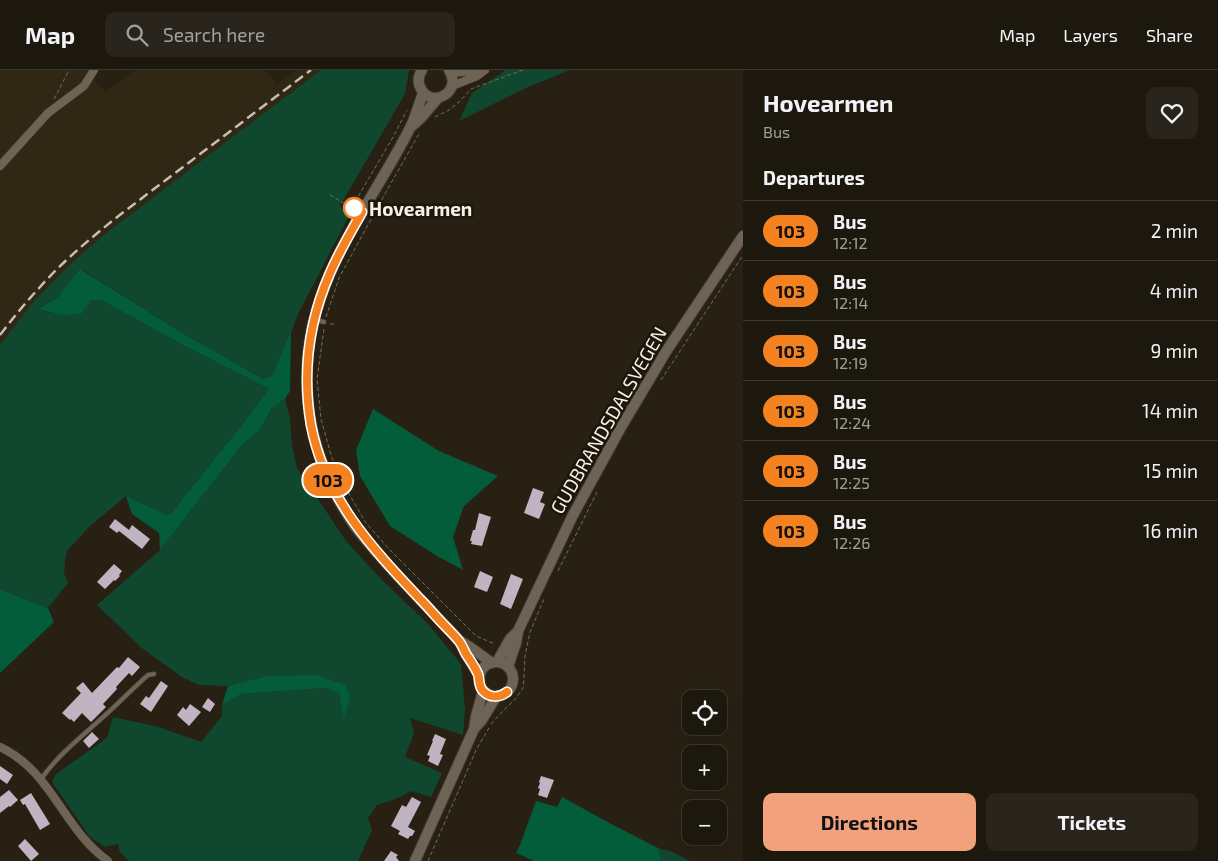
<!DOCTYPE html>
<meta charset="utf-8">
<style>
:root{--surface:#1d180e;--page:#2a251c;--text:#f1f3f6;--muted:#a0a09e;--line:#3b372e;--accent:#f1a17c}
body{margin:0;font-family:"Exo 2",sans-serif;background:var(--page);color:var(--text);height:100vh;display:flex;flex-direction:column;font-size:19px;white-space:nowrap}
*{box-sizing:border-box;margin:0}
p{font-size:16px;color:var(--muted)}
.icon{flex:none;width:28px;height:28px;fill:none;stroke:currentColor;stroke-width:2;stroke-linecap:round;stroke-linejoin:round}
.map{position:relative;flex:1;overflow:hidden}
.sheet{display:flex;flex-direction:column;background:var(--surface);width:475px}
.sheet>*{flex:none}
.badge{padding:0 10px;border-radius:16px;font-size:18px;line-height:32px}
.fabs{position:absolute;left:682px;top:620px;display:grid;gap:10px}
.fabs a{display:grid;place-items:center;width:45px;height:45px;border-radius:10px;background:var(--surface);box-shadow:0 5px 20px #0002,0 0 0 1px var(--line);font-size:25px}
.map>.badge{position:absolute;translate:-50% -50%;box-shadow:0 0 0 2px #fff}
h2{padding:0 20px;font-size:19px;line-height:45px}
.round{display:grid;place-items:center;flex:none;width:52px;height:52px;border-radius:10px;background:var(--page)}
.headline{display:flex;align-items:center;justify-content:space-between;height:85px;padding:0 20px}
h1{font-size:24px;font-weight:700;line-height:38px}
.cta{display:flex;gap:10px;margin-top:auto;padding:10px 20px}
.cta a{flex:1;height:58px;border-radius:10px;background:var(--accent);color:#111;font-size:20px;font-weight:700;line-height:58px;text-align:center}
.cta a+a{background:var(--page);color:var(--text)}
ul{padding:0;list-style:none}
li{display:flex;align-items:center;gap:15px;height:60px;padding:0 20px;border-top:1px solid var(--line)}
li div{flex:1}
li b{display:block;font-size:19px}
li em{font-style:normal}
li .badge{min-width:55px;font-weight:700;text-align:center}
header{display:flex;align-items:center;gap:30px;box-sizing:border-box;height:70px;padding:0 25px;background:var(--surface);border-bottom:1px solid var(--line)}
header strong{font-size:24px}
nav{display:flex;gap:28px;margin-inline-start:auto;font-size:18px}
.search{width:350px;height:45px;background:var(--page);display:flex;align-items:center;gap:12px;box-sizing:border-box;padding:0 18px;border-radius:10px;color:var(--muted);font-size:19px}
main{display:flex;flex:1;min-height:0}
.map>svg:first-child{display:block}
.built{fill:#312715}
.green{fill:#0f482e}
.forest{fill:#045d3a}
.building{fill:#c1b4c2}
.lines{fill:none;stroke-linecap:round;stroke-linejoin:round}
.service-casing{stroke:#423c35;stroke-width:5.5}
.minor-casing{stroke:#423c35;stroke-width:9}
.secondary-casing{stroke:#423c35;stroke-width:12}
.path{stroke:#736c61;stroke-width:1;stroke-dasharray:4 2.5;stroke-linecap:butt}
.service{stroke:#6d6456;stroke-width:4}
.minor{stroke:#6d6456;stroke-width:8}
.secondary{stroke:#6d6456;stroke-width:10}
.rail{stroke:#c5c0b7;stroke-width:2.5;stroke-dasharray:10 5;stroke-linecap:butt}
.line-casing{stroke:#fff;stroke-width:11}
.line{stroke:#f58220;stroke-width:8}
.stop-dot{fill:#fff;stroke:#f58220;stroke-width:2.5}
.labels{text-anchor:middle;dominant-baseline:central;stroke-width:5;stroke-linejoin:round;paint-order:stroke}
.stop-label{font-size:19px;font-weight:bold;fill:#f5f0e8;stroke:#1d160a;text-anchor:start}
.street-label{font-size:19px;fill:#f5f0e8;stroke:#1d160a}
</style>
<header>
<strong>Map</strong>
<div class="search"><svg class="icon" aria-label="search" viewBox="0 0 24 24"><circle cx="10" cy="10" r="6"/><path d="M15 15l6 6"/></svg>Search here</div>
<nav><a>Map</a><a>Layers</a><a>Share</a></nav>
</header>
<main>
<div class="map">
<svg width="743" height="791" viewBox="0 0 743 791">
<rect width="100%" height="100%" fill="#272013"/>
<path class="built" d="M 0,0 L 87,0 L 105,22 L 135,0 L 265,0 L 277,14 L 296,0 L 321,0 L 110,160 L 0,275 Z"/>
<path class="green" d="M 321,0 L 409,0 L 405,24 L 340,136 L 349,146 L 299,242 L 282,286 L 272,306 L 263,309 L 186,265 L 81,199 L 59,226 L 39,239 L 60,245 L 91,230 L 101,230 L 185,276 L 269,319 L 229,371 L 173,441 L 167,445 L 126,426 L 90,456 L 67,481 L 65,490 L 64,504 L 68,513 L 48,538 L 0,519 L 0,275 L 35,230 L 75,190 L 110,160 Z
M 506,0 L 570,0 L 528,17 L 459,51 L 472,23 Z
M 285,329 L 290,349 L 292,375 L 297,398 L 326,441 L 346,471 L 382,510 L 428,554 L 461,594 L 465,639 L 463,665 L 410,648 L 414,663 L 405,687 L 442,703 L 431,727 L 410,721 L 404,725 L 395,729 L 377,735 L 368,748 L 372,760 L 358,791 L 129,791 L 120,782 L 118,774 L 105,777 L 90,767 L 52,712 L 56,704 L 107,668 L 113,647 L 159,657 L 201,672 L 222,646 L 222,635 L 241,624 L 326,618 L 339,623 L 345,647 L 345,615 L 267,606 L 228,616 L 199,615 L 182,607 L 143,579 L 97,535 L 160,480 L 242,375 L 259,361 L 272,338 Z
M 658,778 L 671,781 L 690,791 L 661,791 Z"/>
<path class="forest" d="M 80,199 L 186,265 L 263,309 L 272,306 L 291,262 L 290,321 L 285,329 L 272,338 L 259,361 L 242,375 L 160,480 L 159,463 L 132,444 L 126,426 L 167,445 L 173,441 L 229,371 L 269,319 L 185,276 L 101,230 L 91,230 L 81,244 L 60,245 L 39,239 L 59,226 Z
M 373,339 L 439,381 L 498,406 L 464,436 L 453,467 L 463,500 L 437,486 L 390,456 L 360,406 L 356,380 Z
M 0,519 L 48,538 L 54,552 L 0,603 Z
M 316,605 L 345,615 L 350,626 L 344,649 L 339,623 L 326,618 L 241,624 L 222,635 L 228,616 L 267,606 Z
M 562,727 L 615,756 L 658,778 L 661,791 L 534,791 L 516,783 L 520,775 L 536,731 L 557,737 Z"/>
<path class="building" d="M 533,418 L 544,422 L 540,432 L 545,434 L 539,449 L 524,443 Z
M 479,443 L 491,447 L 482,476 L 471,474 L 472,471 L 470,471 L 473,460 L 475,460 Z
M 115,449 L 129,460 L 132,455 L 150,469 L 142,479 L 119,461 L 117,463 L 109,457 Z
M 114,494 L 122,501 L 119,505 L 120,506 L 115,511 L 114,510 L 105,519 L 97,512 Z
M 480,501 L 493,507 L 487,522 L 474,517 Z
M 511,504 L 523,509 L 511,539 L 500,534 Z
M 128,587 L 140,597 L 132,606 L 129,603 L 116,617 L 117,619 L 103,634 L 106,637 L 91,652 L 82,643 L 74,652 L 71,649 L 70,650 L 62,643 L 81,623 L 76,618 L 83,612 L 92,623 L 117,597 L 119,598 Z
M 161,611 L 168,616 L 151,642 L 140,634 L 146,626 L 149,628 Z
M 208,628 L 215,634 L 210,642 L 202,637 Z
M 190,634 L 201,642 L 189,656 L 177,645 L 183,637 L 186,640 Z
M 92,662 L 99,669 L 89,678 L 83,671 Z
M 435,664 L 446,669 L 440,684 L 443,685 L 438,696 L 428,691 L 430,686 L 427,685 L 433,671 L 432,671 Z
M 0,696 L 13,705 L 7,714 L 0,709 Z
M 541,706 L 554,710 L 547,728 L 538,725 L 540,719 L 538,718 L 540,713 L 539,712 Z
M 9,720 L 18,730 L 10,737 L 9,736 L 0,743 L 0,727 Z
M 31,723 L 50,754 L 40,760 L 25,734 L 23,735 L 20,730 Z
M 412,727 L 421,732 L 408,757 L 415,761 L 412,766 L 410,766 L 408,769 L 398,764 L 400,761 L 391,756 L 402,735 L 406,737 Z
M 25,769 L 39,784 L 31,791 L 18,776 Z
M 391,781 L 398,785 L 396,787 L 399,791 L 384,791 Z"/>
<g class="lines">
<g class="service-casing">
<path id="service" d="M 353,137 L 360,141
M 316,250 L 324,252
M 41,709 C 58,685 81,667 102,648 C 118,634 132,619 148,605 L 154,604"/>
</g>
<g class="minor-casing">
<path id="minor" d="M 451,3 L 485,0
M 452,16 L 477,6 L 485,0
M 0,96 L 48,43 L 84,16 L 94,0
M 0,677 C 52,701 63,759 108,791"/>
</g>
<g class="secondary-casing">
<path id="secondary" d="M 422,0 C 418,6 417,12 421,19 C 432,39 463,22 449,0
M 423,23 C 419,34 415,48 410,58 C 389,100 362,138 341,180 C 330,202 320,225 314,250 C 296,321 313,395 354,455 C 377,486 406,514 432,542 C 441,551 450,560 458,570 C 461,573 463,578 465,583 C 470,590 474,598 479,605
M 412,56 L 420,49 L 438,28
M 460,571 L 470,577 L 492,593
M479 609a17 17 0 1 1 34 0a17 17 0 1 1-34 0Z
M 497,592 L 510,569 L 518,561 L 573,445 L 620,359 L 667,280 L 743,166
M 508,597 L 516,573 L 518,562
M 474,659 L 482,650 L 496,627
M 415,791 L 474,659 L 476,646 L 483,621"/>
</g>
<path class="path" d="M 54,29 L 69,0
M 435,47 L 449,40 L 460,31 L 471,19 L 523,0
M 330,125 L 347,135
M 355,132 L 393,67 L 407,40
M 326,247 L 339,208 L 386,122 L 420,62
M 330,254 L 335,254
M 324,259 L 317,309 L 321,349 L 331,385 L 338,405 L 366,453 L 390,480 L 476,566 L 495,574
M 661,310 L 743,185
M 558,501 L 597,422
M 491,654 L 504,640 L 516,628 L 523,618 L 524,608 L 525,586 L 530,562 L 544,529
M 428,791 L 477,678 L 489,658"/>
<use href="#service" class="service"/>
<use href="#minor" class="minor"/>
<use href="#secondary" class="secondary"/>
<path class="rail" d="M 0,265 C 13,248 26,232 40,217 C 64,190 92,167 121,144 L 311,0"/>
</g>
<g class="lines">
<g class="line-casing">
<path id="line" d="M 352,137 L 362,142 C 351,162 339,182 330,203 C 309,251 302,303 311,355 C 325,428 371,477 420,529 C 429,538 437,548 446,557 C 450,561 455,566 459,571 C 462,575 464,580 466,584 C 470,590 475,597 478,604 C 480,609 478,616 483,621 C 490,628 499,628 507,622"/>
</g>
<use href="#line" class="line"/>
</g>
<circle class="stop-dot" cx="354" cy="138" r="10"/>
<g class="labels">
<g class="stop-label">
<text x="369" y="138">Hovearmen</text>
</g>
<g class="street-label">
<text transform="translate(608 350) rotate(-60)">GUDBRANDSDALSVEGEN</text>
</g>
</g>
</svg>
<div class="fabs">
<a><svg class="icon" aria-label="locate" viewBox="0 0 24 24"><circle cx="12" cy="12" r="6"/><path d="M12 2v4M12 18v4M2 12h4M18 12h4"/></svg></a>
<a>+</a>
<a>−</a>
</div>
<b class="badge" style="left:328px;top:410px;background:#f58220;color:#111">103</b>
</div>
<section class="sheet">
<div class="headline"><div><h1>Hovearmen</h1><p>Bus</p></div><a class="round"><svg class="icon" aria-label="heart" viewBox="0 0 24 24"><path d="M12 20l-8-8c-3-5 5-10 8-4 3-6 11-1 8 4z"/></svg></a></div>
<h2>Departures</h2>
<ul>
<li><span class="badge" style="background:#f58220;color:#111">103</span><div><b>Bus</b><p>12:12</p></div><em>2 min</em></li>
<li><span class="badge" style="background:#f58220;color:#111">103</span><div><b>Bus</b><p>12:14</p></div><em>4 min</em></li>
<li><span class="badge" style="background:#f58220;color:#111">103</span><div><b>Bus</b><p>12:19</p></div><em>9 min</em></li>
<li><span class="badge" style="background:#f58220;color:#111">103</span><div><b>Bus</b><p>12:24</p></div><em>14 min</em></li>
<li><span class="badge" style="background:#f58220;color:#111">103</span><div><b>Bus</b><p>12:25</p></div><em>15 min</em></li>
<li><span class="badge" style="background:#f58220;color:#111">103</span><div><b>Bus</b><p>12:26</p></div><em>16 min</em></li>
</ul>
<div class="cta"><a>Directions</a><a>Tickets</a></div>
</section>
</main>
